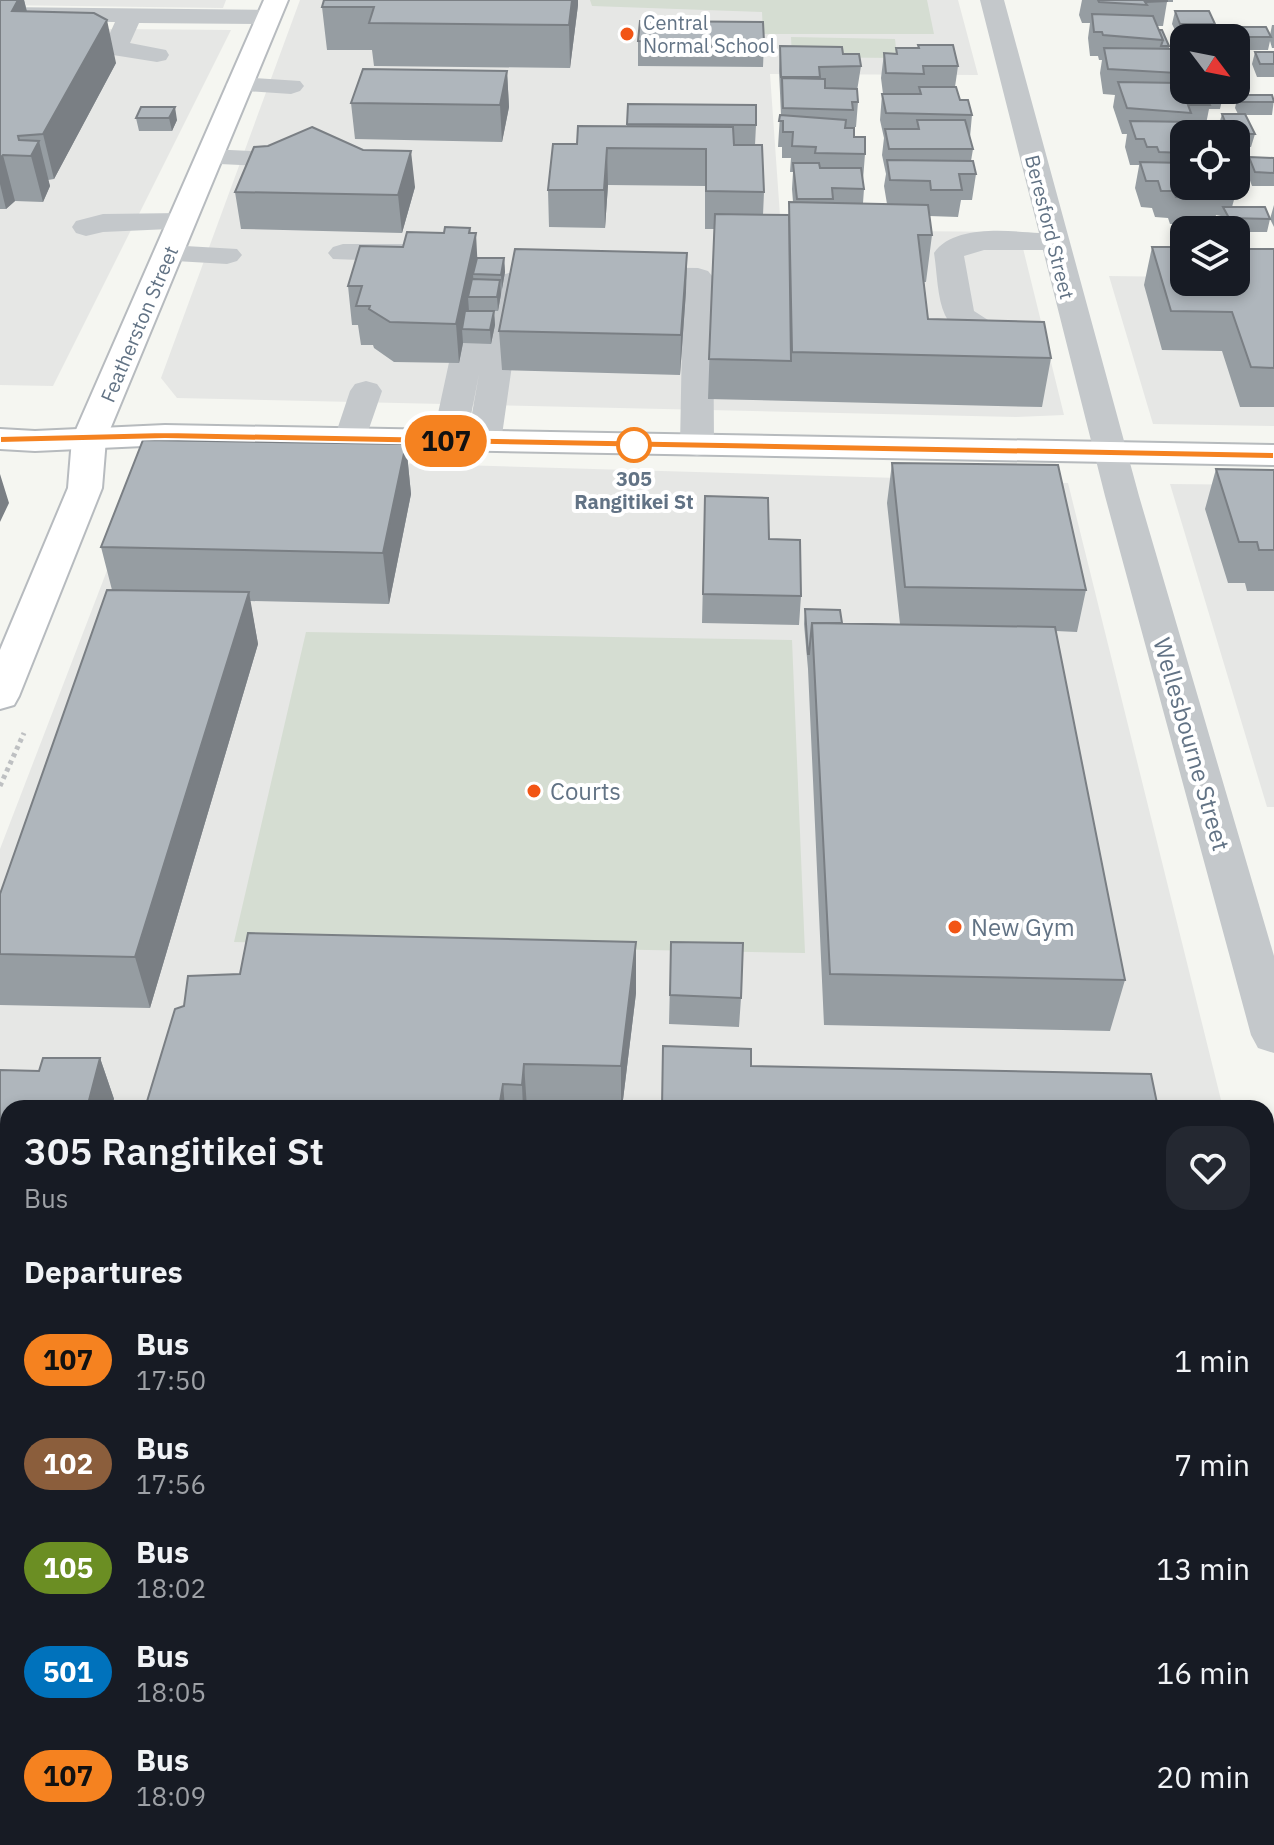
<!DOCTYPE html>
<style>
:root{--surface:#171b24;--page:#242831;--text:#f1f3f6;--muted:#9ea1a6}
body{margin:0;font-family:"IBM Plex Sans",sans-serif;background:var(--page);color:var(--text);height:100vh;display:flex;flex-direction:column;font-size:30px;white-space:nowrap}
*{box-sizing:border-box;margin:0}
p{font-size:26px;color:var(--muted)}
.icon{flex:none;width:44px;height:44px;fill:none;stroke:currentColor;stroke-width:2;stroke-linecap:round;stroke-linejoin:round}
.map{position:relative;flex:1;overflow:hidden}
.details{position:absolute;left:0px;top:1100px;width:1274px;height:746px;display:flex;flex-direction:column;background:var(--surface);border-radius:24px 24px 0 0;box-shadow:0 4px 12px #0003}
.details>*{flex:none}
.badge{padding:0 16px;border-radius:26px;font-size:28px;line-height:52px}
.needle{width:52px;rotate:122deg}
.controls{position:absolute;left:1170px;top:24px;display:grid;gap:16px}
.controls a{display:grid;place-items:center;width:80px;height:80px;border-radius:16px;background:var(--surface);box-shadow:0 4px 12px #0003;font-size:40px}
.map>.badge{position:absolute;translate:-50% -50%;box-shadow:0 0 0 4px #fff}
h2{padding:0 24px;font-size:30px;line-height:72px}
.round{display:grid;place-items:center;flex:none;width:84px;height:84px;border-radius:24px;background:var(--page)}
.headline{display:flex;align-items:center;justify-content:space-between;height:136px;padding:0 24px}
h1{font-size:38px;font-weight:600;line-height:60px}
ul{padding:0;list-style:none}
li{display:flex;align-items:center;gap:24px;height:104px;padding:0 24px}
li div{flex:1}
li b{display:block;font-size:30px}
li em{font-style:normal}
li .badge{min-width:88px;font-weight:700;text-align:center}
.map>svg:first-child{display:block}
.built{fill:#e6e7e5}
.green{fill:#d5ddd2}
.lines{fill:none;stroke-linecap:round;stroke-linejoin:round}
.major-casing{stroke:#b7bbbf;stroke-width:4}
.highway-casing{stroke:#b6babd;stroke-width:4}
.path{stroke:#bec0c2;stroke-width:5;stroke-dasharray:4 4;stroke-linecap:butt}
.minor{fill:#c4c8cb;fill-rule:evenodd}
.major{fill:#fff;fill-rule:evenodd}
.highway{fill:#fff;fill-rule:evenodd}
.wall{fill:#969da2}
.shaded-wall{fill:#7a7f84}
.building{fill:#afb6bc;stroke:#7a7f84;stroke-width:2}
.line{fill:#f58220;stroke:#fff;stroke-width:2}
.poi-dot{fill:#f25515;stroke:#fff;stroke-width:3}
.stop-dot{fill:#fff;stroke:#f58220;stroke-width:4}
.labels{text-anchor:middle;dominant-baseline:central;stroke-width:8;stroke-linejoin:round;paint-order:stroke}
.far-poi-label{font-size:20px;fill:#627385;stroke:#fff;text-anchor:start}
.far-street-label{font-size:20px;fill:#627385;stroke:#fff}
.far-stop-label{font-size:20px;font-weight:bold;fill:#627385;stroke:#fff}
.street-label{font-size:24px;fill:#627385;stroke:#fff}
.poi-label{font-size:24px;fill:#627385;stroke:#fff;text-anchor:start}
</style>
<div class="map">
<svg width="1274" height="1845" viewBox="0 0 1274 1845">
<rect width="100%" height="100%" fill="#f5f6f1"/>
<path class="built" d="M 0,0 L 226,0 L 223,8 L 0,5 Z
M 300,0 L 958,0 L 978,75 L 770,74 L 781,230 L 1019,232 L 1064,415 L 1016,417 L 177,398 L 161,378 Z
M 0,28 L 231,30 L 53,386 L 0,385 Z
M 1109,276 L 1184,277 L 1184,282 L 1274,278 L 1274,426 L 1153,424 Z
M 151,456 L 1068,483 L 1223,1108 L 8,1108 L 8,1838 L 1266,1838 L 1266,1283 L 1274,1315 L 1274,1845 L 0,1845 L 0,849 Z
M 1170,484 L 1274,485 L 1274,807 L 1267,807 Z"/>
<path class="green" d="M 590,0 L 927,0 L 934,34 L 763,34 L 762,12 L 592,6 Z
M 791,37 L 895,39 L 897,58 L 792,57 Z
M 306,632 L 792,640 L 805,953 L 234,942 Z"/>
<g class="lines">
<g class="major-casing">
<path id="major" d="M 264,0 L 288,0 L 106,439 L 102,488 L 19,696 L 14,705 L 0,709 L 0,650 L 68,488 L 72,439 Z"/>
</g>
<g class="highway-casing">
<path id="highway" d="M 165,425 L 1274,445 L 1274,465 L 165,445 L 35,451 L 0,449 L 0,429 L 35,431 Z"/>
</g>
<path class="path" d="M 0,786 L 24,733"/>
<path class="minor" d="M 980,0 L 1004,0 L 1139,496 L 1274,956 L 1274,1053 L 1258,1048 L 1251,1035 L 1105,496 L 1043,250 L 984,250 L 964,256 L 974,311 L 988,320 L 1031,324 L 1035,331 L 1031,338 C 1006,344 958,341 945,315 C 937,298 937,271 934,253 C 954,224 1009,231 1039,233 Z
M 0,7 L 269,10 L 277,12 L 281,17 L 277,22 L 269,24 L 139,23 L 130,43 L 166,50 L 169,55 L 166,60 L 157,62 L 113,55 L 105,44 L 115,22 L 0,21 Z
M 239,77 L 300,81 L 304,86 L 300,91 L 291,94 L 230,90 L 226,85 L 230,80 Z
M 209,149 L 273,152 L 276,158 L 273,164 L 263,166 L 199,163 L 196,157 L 199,151 Z
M 182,213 L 192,216 L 196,222 L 192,228 L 103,232 L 86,236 L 76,233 L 72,227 L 76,221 L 103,214 Z
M 343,244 L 417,244 L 427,247 L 432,253 L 427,259 L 417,262 L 333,259 L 328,253 L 333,247 Z
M 168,245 L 237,249 L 242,255 L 237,261 L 227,264 L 158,260 L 153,254 L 158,248 Z
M 626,267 L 698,268 L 708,271 L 713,277 L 714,446 L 709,453 L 697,456 L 685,453 L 680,446 L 683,286 L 616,282 L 611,276 L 616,270 Z
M 509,273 L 520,276 L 524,282 L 501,442 L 496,449 L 484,452 L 472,449 L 467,442 L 479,374 L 466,441 L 461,448 L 449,451 L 437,448 L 432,441 L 453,344 L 458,337 L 469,335 L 480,337 L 484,343 L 494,282 L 498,276 Z
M 366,381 L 377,384 L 382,391 L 363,446 L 351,449 L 339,446 L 334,439 L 350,391 L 355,384 Z"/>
<use href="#major" class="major"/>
<use href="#highway" class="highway"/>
</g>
<path class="wall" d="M 0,0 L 24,0 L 27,11 L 116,63 L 54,179 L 48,180 L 50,186 L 43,202 L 15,201 L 6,209 L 0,209 Z
M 1082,0 L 1173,0 L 1173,2 L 1167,2 L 1163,26 L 1157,26 L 1169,46 L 1169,49 L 1184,49 L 1184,90 L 1223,96 L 1220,109 L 1209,109 L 1206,124 L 1219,124 L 1222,114 L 1238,114 L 1235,108 L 1238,95 L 1274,99 L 1272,115 L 1245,115 L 1255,134 L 1251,147 L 1236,147 L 1236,134 L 1184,134 L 1184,186 L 1237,189 L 1232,207 L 1270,219 L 1274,205 L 1274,227 L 1270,219 L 1267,232 L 1236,232 L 1236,230 L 1224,230 L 1220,220 L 1221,216 L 1216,215 L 1214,224 L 1170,224 L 1168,218 L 1155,217 L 1152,208 L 1141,207 L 1135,188 L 1139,166 L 1139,165 L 1130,165 L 1125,147 L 1127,134 L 1122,134 L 1113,107 L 1115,95 L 1103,94 L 1100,73 L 1102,60 L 1099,60 L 1098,56 L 1090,56 L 1088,38 L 1090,23 L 1082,23 L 1079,15 Z
M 578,5 L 570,68 L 374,66 L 372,50 L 327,50 L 322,7 Z
M 1175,11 L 1215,24 L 1212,36 L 1178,36 L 1172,24 Z
M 1272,25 L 1274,25 L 1274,48 L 1272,48 L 1270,41 L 1268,50 L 1240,50 L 1235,38 L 1238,27 L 1270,35 Z
M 638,41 L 764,42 L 763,67 L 638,66 Z
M 918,45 L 958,66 L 955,87 L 960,100 L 972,115 L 970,137 L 973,149 L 971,161 L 976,174 L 972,200 L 961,200 L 958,217 L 929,216 L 932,235 L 926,282 L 924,282 L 928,319 L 1051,358 L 1042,407 L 708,399 L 714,229 L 705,229 L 705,186 L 608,185 L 605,228 L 549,227 L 548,190 L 577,144 L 627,126 L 628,104 L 756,125 L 755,145 L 764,192 L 763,215 L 789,215 L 789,202 L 793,202 L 792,189 L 793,172 L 790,172 L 791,158 L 782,158 L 782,147 L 778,147 L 780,115 L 781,115 L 779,71 L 780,46 L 843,54 L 861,66 L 857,91 L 858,102 L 856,127 L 851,127 L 851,128 L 854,137 L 865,154 L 863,180 L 864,189 L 863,203 L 887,204 L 884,186 L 886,174 L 882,155 L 884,138 L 880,120 L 882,94 L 883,94 L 881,78 L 884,53 L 896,53 L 896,48 L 918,48 Z
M 1255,52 L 1274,52 L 1274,77 L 1257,77 L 1252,64 Z
M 507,71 L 509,107 L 502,142 L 355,139 L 351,103 Z
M 141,107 L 177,120 L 172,131 L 139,131 L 136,118 Z
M 363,150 L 415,187 L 402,233 L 241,229 L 235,192 Z
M 1249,157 L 1274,158 L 1274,186 L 1252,186 L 1246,170 Z
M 471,233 L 477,258 L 504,258 L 505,272 L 498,311 L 494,311 L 495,325 L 491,344 L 463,343 L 459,363 L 394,362 L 374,348 L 373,345 L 361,345 L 358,325 L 352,325 L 348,286 L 403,247 Z
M 1152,247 L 1274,249 L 1274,407 L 1240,407 L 1222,351 L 1162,350 L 1144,285 Z
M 687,253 L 686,291 L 680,375 L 502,370 L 499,331 Z
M 406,444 L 411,494 L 389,604 L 250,601 L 258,644 L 150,1008 L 0,1005 L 0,894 L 112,590 L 101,547 Z
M 892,463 L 1086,590 L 1077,632 L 1056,631 L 1125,980 L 1110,1031 L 824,1025 L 808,669 L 804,624 L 805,609 L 842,623 L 900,624 L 887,503 Z
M 1216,469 L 1274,470 L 1274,591 L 1247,591 L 1245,583 L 1228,583 L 1205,509 Z
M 705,496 L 801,596 L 799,625 L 702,623 Z
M 671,942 L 741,998 L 739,1027 L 669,1024 Z
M 636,993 L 622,1108 L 145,1108 Z
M 100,1058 L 114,1099 L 8,1108 L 8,1351 L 0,1351 L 0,1352 L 0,1070 L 39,1071 Z
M 1266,1481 L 1274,1482 L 1274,1772 L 1266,1772 Z"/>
<path class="shaded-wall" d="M 18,0 L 24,0 L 32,34 L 12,11 Z
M 572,0 L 578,0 L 578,5 L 570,68 L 569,25 Z
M 107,20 L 116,63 L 54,179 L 43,134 Z
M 507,71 L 509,107 L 502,142 L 500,105 Z
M 175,107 L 177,120 L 172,131 L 169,118 Z
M 39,141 L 50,186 L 43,202 L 31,156 Z
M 607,148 L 608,185 L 605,228 L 604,190 Z
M 411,151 L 415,187 L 402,233 L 398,195 Z
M 3,155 L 15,201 L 6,209 L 0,184 L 0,158 Z
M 470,228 L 472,250 L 476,233 L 478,272 L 473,274 L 474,289 L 468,297 L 469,311 L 462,329 L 463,343 L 459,363 L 456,324 Z
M 687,253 L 686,291 L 680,375 L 681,335 Z
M 504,258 L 505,272 L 502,289 L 501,275 Z
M 500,280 L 501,294 L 498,311 L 497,297 Z
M 494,311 L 495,325 L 491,344 L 490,330 Z
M 406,444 L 411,494 L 389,604 L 383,553 Z
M 0,474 L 9,503 L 0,522 Z
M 249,592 L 258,644 L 150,1008 L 135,957 Z
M 636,942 L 636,993 L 622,1108 L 621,1108 L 621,1066 Z
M 100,1058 L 114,1099 L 112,1108 L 87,1108 Z
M 524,1064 L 527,1108 L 523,1108 L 522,1085 Z
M 503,1084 L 505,1108 L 499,1108 Z
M 278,1838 L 284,1838 L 283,1845 L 276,1845 Z"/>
<path class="building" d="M 0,0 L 18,0 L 12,11 L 94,13 L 107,20 L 43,134 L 18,136 L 19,140 L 39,141 L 31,156 L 3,155 L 0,158 Z
M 324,0 L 572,0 L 569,25 L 369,23 L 374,7 L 322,7 Z
M 1098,0 L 1167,0 L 1167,1 L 1145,2 L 1147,5 L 1099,2 Z
M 1175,11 L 1209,11 L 1215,24 L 1180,24 Z
M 1092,14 L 1153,16 L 1163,40 L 1103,35 L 1102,32 L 1094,32 Z
M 640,21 L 763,22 L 764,42 L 638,41 Z
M 1238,27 L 1266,27 L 1271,37 L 1243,37 Z
M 1159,30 L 1162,30 L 1169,46 L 1161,46 L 1163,40 Z
M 918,45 L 953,45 L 958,66 L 923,66 L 924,74 L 886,73 L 884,53 L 897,54 L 896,48 L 919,48 Z
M 780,46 L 842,47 L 843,54 L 859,54 L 861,66 L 819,67 L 820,77 L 781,77 Z
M 1104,48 L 1183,49 L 1184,60 L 1175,60 L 1176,62 L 1184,62 L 1184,69 L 1175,69 L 1177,73 L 1108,69 Z
M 1255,52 L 1274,52 L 1274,64 L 1260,64 Z
M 363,69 L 507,71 L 500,105 L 351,103 Z
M 782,78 L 825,79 L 825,88 L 857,89 L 858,102 L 852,102 L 853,110 L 783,108 Z
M 1118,82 L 1180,83 L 1186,98 L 1207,98 L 1210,105 L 1188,105 L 1191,113 L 1127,108 Z
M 1181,84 L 1184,84 L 1184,90 L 1220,90 L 1223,96 L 1186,96 Z
M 919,87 L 956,87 L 960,100 L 968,100 L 972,115 L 886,113 L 882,94 L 921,94 Z
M 1238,95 L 1272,95 L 1274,102 L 1241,102 Z
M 628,104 L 756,105 L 756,125 L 627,124 Z
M 141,107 L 175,107 L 169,118 L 136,118 Z
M 1222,114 L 1245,114 L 1255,134 L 1203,134 L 1198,124 L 1226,124 Z
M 780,115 L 846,120 L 845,128 L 854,128 L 854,137 L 865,137 L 865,154 L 815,153 L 816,147 L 792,146 L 793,132 L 783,132 L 783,121 L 779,121 Z
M 917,120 L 965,120 L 973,149 L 889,149 L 885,129 L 919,129 Z
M 1130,121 L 1192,122 L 1196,134 L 1184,134 L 1184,153 L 1159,152 L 1157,147 L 1147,147 L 1144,139 L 1136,139 Z
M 578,126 L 733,127 L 734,145 L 762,145 L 764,192 L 706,191 L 706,149 L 607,148 L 604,190 L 548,190 L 553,144 L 577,144 Z
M 312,127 L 363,150 L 411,151 L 398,195 L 235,192 L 254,147 L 268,146 Z
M 1249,157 L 1274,158 L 1274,173 L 1255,172 Z
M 887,160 L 973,161 L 976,174 L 959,174 L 962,190 L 931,190 L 930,181 L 890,180 Z
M 1140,162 L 1184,163 L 1184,186 L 1235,186 L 1237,189 L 1216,189 L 1220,198 L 1176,197 L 1173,191 L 1161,191 L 1158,181 L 1146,181 Z
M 793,163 L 819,163 L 820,168 L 861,168 L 864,189 L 832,188 L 833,199 L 797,199 Z
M 789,202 L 928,205 L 932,235 L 918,235 L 928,319 L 1044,322 L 1051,358 L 792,352 Z
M 1223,207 L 1265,207 L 1270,219 L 1229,218 Z
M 715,214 L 789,215 L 791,361 L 709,359 Z
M 445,227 L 470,228 L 469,233 L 476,233 L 456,324 L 390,322 L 369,309 L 370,306 L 356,306 L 362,286 L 348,286 L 360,246 L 403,247 L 407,232 L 444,233 Z
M 1152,247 L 1184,247 L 1184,282 L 1236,282 L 1236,249 L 1274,249 L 1274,368 L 1251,367 L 1232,312 L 1171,311 Z
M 515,249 L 687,253 L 681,335 L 499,331 Z
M 477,258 L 504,258 L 501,275 L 473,274 Z
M 472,279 L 500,280 L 497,297 L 468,297 Z
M 465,311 L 494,311 L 490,330 L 462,329 Z
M 143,440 L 406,444 L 383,553 L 101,547 Z
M 892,463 L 1058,465 L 1086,590 L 905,587 Z
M 1216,469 L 1274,470 L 1274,550 L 1259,550 L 1257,542 L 1239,542 Z
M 705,496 L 768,498 L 769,539 L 800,540 L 801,596 L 703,594 Z
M 107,590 L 249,592 L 135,957 L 0,954 L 0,894 Z
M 805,609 L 840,610 L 842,623 L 812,623 L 809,654 L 808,654 Z
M 812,623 L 1055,627 L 1125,980 L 830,974 Z
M 248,933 L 636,942 L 621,1066 L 524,1064 L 522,1085 L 503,1084 L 499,1108 L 145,1108 L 175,1009 L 184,1006 L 188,976 L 240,974 Z
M 671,942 L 743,943 L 741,998 L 670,995 Z
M 663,1046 L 751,1049 L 751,1066 L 1151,1074 L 1158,1108 L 662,1108 Z
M 43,1058 L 100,1058 L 87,1108 L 8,1108 L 8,1313 L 0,1313 L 0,1070 L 39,1071 Z
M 1266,1481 L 1274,1482 L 1274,1742 L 1266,1742 Z
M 161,1838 L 278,1838 L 276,1845 L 160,1845 Z"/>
<path class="line" d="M 165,432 L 1274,452 L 1274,459 L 165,439 L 0,443 L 0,436 Z"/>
<g class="poi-dot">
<circle cx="627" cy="34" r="8"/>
<circle cx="534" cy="791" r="8"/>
<circle cx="955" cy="927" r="8"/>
</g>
<circle class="stop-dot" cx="634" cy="445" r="16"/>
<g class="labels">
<g class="far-poi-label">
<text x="643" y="22">Central<tspan x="643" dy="23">Normal School</tspan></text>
</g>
<g class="far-street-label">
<text transform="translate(1050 227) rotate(76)">Beresford Street</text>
<text transform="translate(139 324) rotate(-67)">Featherston Street</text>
</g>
<g class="far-stop-label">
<text x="634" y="478">305<tspan x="634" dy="23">Rangitikei St</tspan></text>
</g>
<g class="street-label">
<text transform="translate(1192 744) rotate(74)">Wellesbourne Street</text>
</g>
<g class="poi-label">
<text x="550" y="791">Courts</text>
<text x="971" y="927">New Gym</text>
</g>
</g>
</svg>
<div class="controls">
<a><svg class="needle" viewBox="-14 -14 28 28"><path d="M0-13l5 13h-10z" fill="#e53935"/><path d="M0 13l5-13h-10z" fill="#9ea1a6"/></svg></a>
<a><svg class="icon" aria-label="locate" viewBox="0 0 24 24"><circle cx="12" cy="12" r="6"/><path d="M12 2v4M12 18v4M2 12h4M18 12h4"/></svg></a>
<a><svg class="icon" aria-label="layers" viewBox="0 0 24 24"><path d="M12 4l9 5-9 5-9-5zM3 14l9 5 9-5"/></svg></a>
</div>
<b class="badge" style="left:446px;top:441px;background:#f58220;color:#111">107</b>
<section class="details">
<div class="headline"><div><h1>305 Rangitikei St</h1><p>Bus</p></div><a class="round"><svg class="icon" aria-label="heart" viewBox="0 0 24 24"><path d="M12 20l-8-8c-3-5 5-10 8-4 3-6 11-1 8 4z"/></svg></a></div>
<h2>Departures</h2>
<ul>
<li><span class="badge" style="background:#f58220;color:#111">107</span><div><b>Bus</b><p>17:50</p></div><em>1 min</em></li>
<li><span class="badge" style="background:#8b5e3c;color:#fff">102</span><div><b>Bus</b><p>17:56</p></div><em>7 min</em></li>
<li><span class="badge" style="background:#6b8e23;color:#fff">105</span><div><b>Bus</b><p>18:02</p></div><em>13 min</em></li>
<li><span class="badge" style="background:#0072bc;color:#fff">501</span><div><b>Bus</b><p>18:05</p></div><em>16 min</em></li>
<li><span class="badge" style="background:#f58220;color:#111">107</span><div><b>Bus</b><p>18:09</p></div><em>20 min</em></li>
</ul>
</section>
</div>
